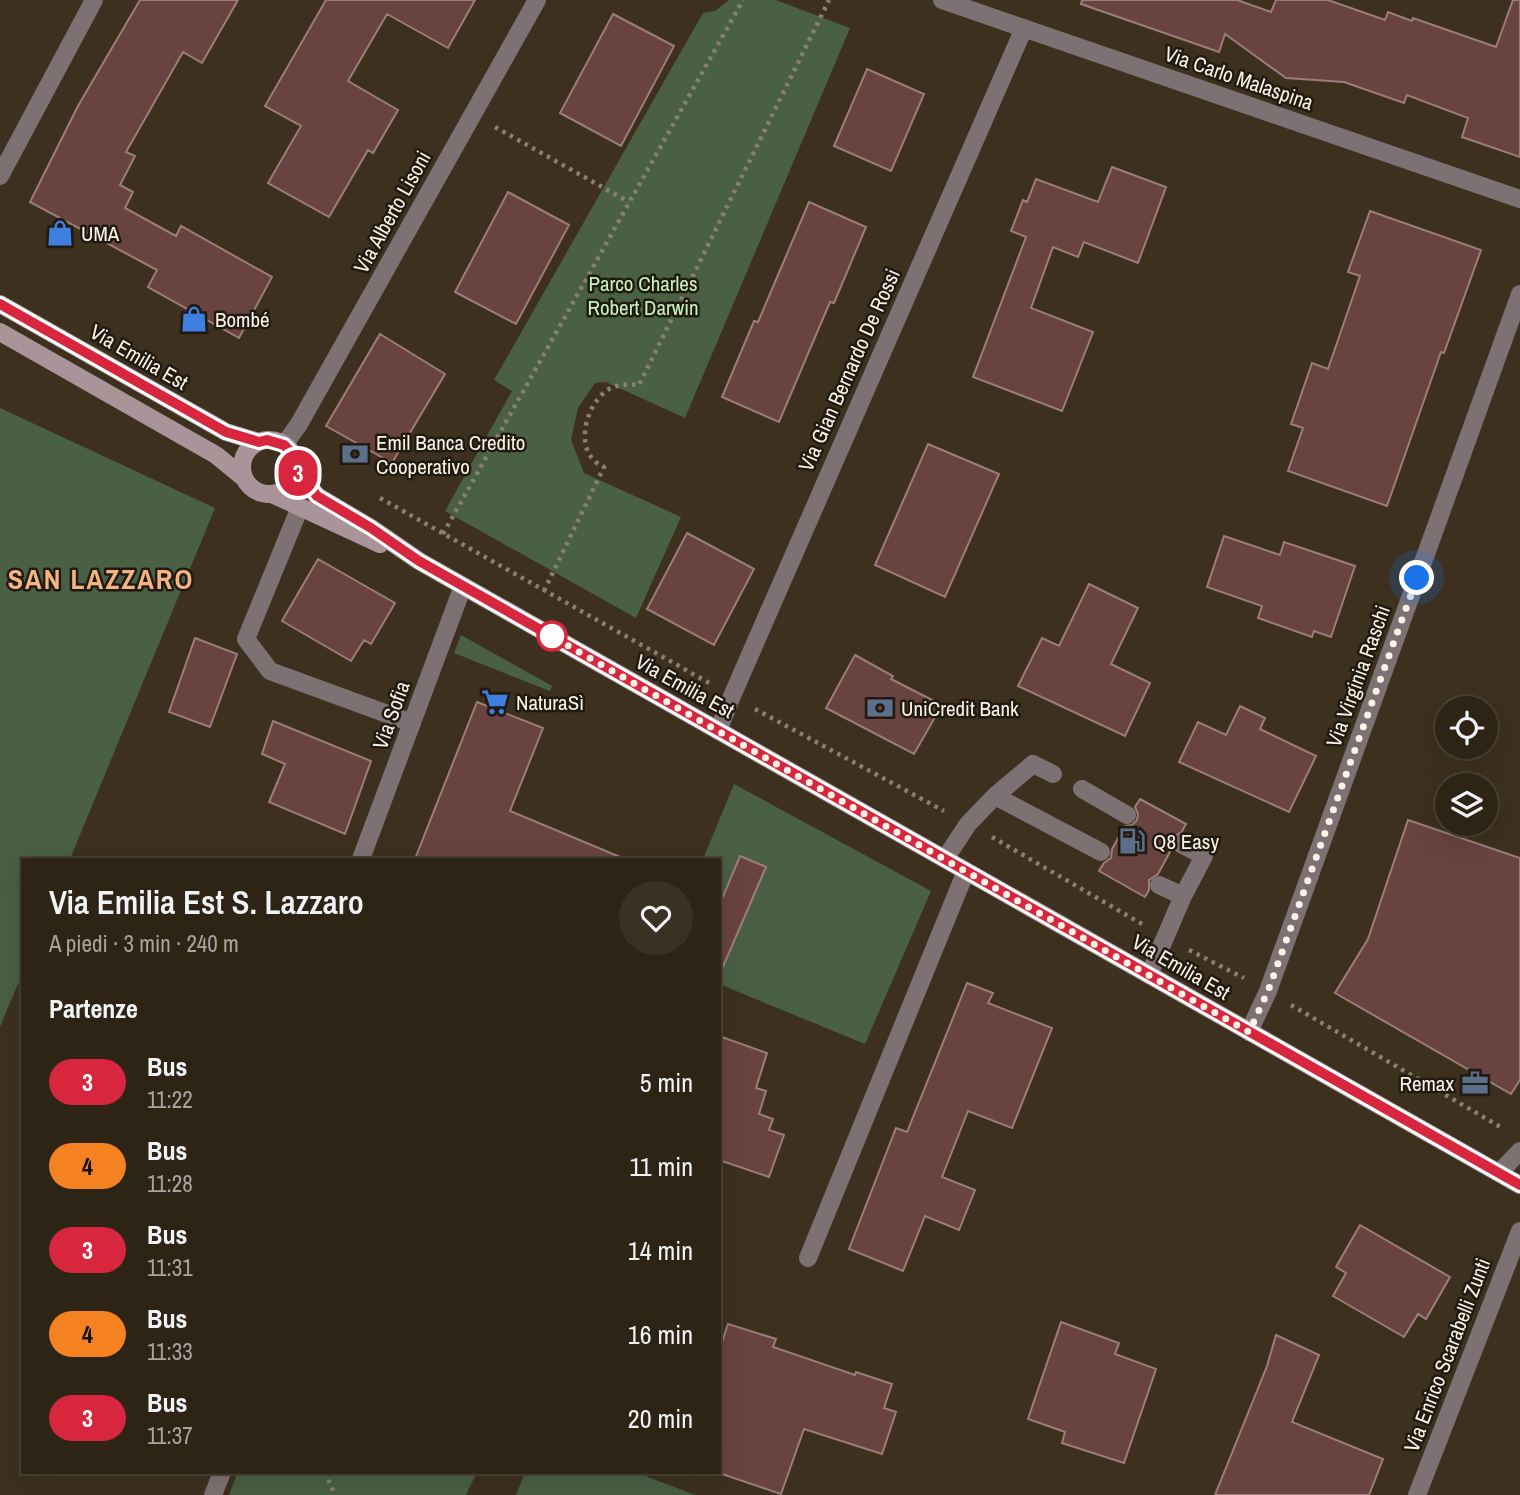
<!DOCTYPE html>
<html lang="it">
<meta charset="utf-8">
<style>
:root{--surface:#2e2416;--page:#3a3023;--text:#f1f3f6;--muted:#a7a4a1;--line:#494135}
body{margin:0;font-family:"Archivo Narrow",sans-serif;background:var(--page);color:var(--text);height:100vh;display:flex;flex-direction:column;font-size:26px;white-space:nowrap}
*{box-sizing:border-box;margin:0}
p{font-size:23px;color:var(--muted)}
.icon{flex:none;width:38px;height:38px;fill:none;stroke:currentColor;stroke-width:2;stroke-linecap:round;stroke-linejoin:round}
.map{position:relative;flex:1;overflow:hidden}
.drawer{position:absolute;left:21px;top:858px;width:700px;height:616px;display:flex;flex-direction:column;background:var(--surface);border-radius:0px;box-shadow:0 7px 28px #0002,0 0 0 2px var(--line)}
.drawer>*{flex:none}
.badge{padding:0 14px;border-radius:23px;font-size:24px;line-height:46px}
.tools{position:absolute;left:1435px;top:696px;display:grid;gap:14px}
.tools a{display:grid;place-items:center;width:63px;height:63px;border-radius:50%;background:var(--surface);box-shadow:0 7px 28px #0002,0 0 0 2px var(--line);font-size:35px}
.you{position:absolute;width:35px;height:35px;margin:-18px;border:5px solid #fff;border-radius:50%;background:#1a73e8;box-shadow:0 0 0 10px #1a73e833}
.map>.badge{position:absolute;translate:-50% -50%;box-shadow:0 0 0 4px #fff}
h2{padding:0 28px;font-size:26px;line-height:63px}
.round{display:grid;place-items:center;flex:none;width:74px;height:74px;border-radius:37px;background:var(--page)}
.summary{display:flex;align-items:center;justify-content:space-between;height:119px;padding:0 28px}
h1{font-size:33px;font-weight:600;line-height:52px}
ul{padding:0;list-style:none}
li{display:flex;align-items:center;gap:21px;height:84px;padding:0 28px}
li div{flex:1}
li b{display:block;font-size:26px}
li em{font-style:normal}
li .badge{min-width:77px;font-weight:700;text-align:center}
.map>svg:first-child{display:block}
.green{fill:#496044}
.building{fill:#69433f;stroke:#9b7e7b;stroke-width:2}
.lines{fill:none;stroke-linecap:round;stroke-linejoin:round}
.path{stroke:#8a7f70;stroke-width:4.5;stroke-dasharray:3.5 5;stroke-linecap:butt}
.lane{stroke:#7e7174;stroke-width:18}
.street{stroke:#7e7174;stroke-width:18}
.secondary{stroke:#a89499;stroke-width:18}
.line-casing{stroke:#fff;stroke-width:16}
.line{stroke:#d7263d;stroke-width:10}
.walk{stroke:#fcf3e8;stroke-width:7;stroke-dasharray:0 12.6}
.stop-dot{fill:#fff;stroke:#d7263d;stroke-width:3.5}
.labels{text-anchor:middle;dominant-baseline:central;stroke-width:5;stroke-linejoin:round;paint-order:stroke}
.street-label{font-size:21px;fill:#fcf3e8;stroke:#201a11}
.poi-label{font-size:21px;fill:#fcf3e8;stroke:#201a11;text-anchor:start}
.park-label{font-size:21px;fill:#c8f2bd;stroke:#201a11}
.district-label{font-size:28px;font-weight:bold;letter-spacing:2px;fill:#f5b482;stroke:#201a11}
</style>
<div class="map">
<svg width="1520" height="1495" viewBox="0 0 1520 1495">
<rect width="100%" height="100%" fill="#3d301e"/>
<path class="green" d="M 729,0 L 776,0 L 850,28 L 685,418 L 606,382 L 595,383 L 578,408 L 571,440 L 584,473 L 681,517 L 636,618 L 445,511 L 512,391 L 494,380 L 703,13 L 715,11 Z
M 0,408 L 215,508 L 70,859 L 23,859 L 23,972 L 0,1027 Z
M 461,635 L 552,686 L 550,691 L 454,653 Z
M 734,784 L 931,891 L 865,1044 L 719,984 L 719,859 L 703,859 Z
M 238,1472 L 477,1472 L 466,1495 L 229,1495 Z
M 525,1472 L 635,1472 L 695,1495 L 516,1495 Z"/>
<path class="building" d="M 140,0 L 238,0 L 202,63 L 183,52 L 126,152 L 135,156 L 120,185 L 133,192 L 125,208 L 176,236 L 181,226 L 272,277 L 239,338 L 148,287 L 157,270 L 30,202 L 78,106 Z
M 326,0 L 475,0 L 448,48 L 387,14 L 348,81 L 398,110 L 373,153 L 368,150 L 329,217 L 268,183 L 301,126 L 265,106 Z
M 1082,0 L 1237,0 L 1271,12 L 1276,0 L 1328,0 L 1385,20 L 1388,12 L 1412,21 L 1413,18 L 1496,47 L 1513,0 L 1520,0 L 1520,157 L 1462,137 L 1468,118 L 1407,95 L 1404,103 L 1344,82 L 1286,78 L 1225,34 L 1219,52 L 1081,4 Z
M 613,14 L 674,46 L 621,146 L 560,113 Z
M 867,69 L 924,94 L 891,171 L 834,146 Z
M 1112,167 L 1166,187 L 1138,263 L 1084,242 L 1078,257 L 1053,247 L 1031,308 L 1093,332 L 1062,411 L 973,377 L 1026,237 L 1011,231 L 1023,200 L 1027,202 L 1036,179 L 1098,202 Z
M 508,192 L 569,225 L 516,324 L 455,292 Z
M 809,202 L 866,227 L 834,303 L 830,302 L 779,422 L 722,397 L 754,321 L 758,322 Z
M 1370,211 L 1481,250 L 1444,353 L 1441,352 L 1387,506 L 1288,471 L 1303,428 L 1291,424 L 1312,363 L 1328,369 L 1360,276 L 1348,272 Z
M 380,334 L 445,374 L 392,463 L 326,426 Z
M 928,444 L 999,474 L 945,597 L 875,565 Z
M 687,533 L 754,569 L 714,645 L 647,609 Z
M 1224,536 L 1280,555 L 1284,542 L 1355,566 L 1331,637 L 1314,631 L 1312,637 L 1258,618 L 1262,606 L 1207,587 Z
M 318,559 L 395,603 L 371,644 L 364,640 L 351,661 L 282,621 Z
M 1089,584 L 1138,608 L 1111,664 L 1150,683 L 1125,736 L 1018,686 L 1042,638 L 1059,646 Z
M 195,638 L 237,654 L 210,727 L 169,712 Z
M 855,655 L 893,676 L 891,679 L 942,705 L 914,754 L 826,708 Z
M 477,702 L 543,728 L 510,811 L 625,859 L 415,859 Z
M 1240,706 L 1265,718 L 1260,729 L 1316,756 L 1289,812 L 1179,762 L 1198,722 L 1226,735 Z
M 273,721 L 371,761 L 345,834 L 269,802 L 285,764 L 262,754 Z
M 1140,799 L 1186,824 L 1181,833 L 1171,838 L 1171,850 L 1158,874 L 1149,880 L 1149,890 L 1145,897 L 1099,871 L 1104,863 L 1111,858 L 1112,849 L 1125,826 L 1132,825 L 1137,820 L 1138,814 L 1135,807 Z
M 1408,820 L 1520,858 L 1520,1080 L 1511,1094 L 1335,993 L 1368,939 Z
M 740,856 L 766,867 L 719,976 L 719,906 Z
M 967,983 L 993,993 L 988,1003 L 1052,1028 L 1012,1128 L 968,1111 L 942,1177 L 975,1190 L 959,1230 L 925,1216 L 903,1271 L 849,1249 L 896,1128 L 907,1132 Z
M 719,1036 L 767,1053 L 756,1088 L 766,1091 L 759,1114 L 773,1119 L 769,1130 L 784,1135 L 769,1177 L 719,1160 Z
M 1360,1225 L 1450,1277 L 1426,1319 L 1418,1314 L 1404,1337 L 1333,1296 L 1346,1273 L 1336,1267 Z
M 1061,1322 L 1119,1343 L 1115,1354 L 1156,1369 L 1124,1463 L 1062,1443 L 1065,1432 L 1028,1419 Z
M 728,1324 L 776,1339 L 773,1347 L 855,1375 L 856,1372 L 892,1384 L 884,1408 L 896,1412 L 882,1454 L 804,1429 L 781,1494 L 719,1473 L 719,1351 Z
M 1276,1335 L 1319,1355 L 1292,1422 L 1383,1459 L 1369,1495 L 1215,1495 L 1267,1366 Z"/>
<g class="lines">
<path class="path" d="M 495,127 L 629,202
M 380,498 L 711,684
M 443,534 L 743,0
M 544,591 L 604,467 C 573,454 584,408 606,391 C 616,384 628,384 639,385 L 829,0
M 755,709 L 944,811
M 992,837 L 1142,924
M 1189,950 L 1244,978
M 1291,1005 L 1504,1129
M 325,1472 L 335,1495"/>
<path class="lane" d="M 300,507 L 246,639 L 270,671 L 412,723
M 1082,789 L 1127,815
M 995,796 L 1101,852
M 1181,844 L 1204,856 L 1183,896
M 945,859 L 968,824 L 995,796 L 1033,764 L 1053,774
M 1149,975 L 1183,896 L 1159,885
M 1499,1173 L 1520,1151"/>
<path class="street" d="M 942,0 L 1520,199
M 0,176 L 94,0
M 284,445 L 299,424 L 537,0
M 718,731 L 732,696 L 1024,28
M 361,859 L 463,586
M 1249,1032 L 1268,991 L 1520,294
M 808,1258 L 966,871
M 213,1495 L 222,1472
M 1417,1495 L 1520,1231"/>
<path class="secondary" d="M 0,304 L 226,432 L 259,442
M 0,332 L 216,455 L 244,478
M242 467a27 27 0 1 1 54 0a27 27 0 1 1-54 0Z
M 296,470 L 317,496 L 371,528 L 419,561 L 1520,1185
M 272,494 L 380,544"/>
</g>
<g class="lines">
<g class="line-casing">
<path id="line" d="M 0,304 L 226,432 L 259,442 L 267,440 L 284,445 L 291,452 L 296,470 L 317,496 L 371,528 L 419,561 L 1520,1185"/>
</g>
<use href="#line" class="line"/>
<path class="walk" d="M 552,636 L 549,635 L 1249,1032 L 1268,991 L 1417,578"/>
</g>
<defs>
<g id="shop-bare" transform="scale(2.1)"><path d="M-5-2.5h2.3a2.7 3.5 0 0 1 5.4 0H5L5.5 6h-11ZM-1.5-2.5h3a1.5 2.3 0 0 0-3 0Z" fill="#3f7fe0" stroke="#201a11" stroke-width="2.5" paint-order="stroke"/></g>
<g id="bank-bare" transform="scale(2.1)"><path d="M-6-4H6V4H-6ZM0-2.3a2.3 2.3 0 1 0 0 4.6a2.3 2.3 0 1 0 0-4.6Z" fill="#5c6f8a" stroke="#201a11" stroke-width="2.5" paint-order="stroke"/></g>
<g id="supermarket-bare" transform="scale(2.1)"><path d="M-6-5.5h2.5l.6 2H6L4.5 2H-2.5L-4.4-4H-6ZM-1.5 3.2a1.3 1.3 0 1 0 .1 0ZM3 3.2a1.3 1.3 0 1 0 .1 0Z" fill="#3f7fe0" stroke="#201a11" stroke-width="2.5" paint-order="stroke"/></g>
<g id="fuel-bare" transform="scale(2.1)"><path d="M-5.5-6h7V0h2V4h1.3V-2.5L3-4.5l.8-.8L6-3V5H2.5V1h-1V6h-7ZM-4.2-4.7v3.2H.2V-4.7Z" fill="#5c6f8a" stroke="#201a11" stroke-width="2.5" paint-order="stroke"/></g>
<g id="office-bare" transform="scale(2.1)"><path d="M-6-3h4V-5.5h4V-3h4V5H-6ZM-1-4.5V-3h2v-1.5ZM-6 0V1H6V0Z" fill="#5c6f8a" stroke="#201a11" stroke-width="2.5" paint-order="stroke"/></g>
</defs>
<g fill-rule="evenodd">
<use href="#shop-bare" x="60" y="233"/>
<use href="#shop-bare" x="194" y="319"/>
<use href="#bank-bare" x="355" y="454"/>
<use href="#supermarket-bare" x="495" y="702"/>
<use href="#bank-bare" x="880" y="708"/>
<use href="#fuel-bare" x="1132" y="841"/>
<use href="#office-bare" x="1475" y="1083"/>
</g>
<circle class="stop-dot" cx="552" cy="636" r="14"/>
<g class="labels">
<g class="street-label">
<text transform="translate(1239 78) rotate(19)">Via Carlo Malaspina</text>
<text transform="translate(392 212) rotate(-61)">Via Alberto Lisoni</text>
<text transform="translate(139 357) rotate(30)">Via Emilia Est</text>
<text transform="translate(849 370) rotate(-66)">Via Gian Bernardo De Rossi</text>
<text transform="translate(1358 676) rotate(-70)">Via Virginia Raschi</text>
<text transform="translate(685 686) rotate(29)">Via Emilia Est</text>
<text transform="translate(391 715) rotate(-70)">Via Sofia</text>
<text transform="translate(1181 967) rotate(30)">Via Emilia Est</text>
<text transform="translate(1447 1355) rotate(-69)">Via Enrico Scarabelli Zunti</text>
</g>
<g class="poi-label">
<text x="81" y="233">UMA</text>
<text x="215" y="319">Bombé</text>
<text x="376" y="442">Emil Banca Credito<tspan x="376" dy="24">Cooperativo</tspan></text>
<text x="516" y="702">NaturaSì</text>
<text x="901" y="708">UniCredit Bank</text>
<text x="1153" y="841">Q8 Easy</text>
<text x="1454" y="1083" text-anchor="end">Remax</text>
</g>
<g class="park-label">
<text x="643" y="283">Parco Charles<tspan x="643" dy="24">Robert Darwin</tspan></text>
</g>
<g class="district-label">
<text x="101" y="579">SAN LAZZARO</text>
</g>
</g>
</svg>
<div class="tools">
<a><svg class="icon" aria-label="locate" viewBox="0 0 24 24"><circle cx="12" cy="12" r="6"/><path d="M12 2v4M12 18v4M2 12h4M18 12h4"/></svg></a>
<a><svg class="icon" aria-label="layers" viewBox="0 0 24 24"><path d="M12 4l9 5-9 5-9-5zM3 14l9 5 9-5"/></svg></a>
</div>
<div class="you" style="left:1417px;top:578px"></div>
<b class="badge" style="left:298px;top:473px;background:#d7263d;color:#fff">3</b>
<section class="drawer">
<div class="summary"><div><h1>Via Emilia Est S. Lazzaro</h1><p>A piedi · 3 min · 240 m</p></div><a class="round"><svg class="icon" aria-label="heart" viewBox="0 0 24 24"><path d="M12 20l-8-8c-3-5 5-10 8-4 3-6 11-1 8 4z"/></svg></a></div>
<h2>Partenze</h2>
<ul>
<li><span class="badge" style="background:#d7263d;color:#fff">3</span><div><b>Bus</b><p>11:22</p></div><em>5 min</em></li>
<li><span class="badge" style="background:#f58220;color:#111">4</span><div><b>Bus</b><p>11:28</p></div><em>11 min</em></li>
<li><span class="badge" style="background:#d7263d;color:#fff">3</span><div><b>Bus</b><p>11:31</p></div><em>14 min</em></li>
<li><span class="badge" style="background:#f58220;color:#111">4</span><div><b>Bus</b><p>11:33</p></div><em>16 min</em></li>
<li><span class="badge" style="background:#d7263d;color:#fff">3</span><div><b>Bus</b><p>11:37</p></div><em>20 min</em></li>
</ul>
</section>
</div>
